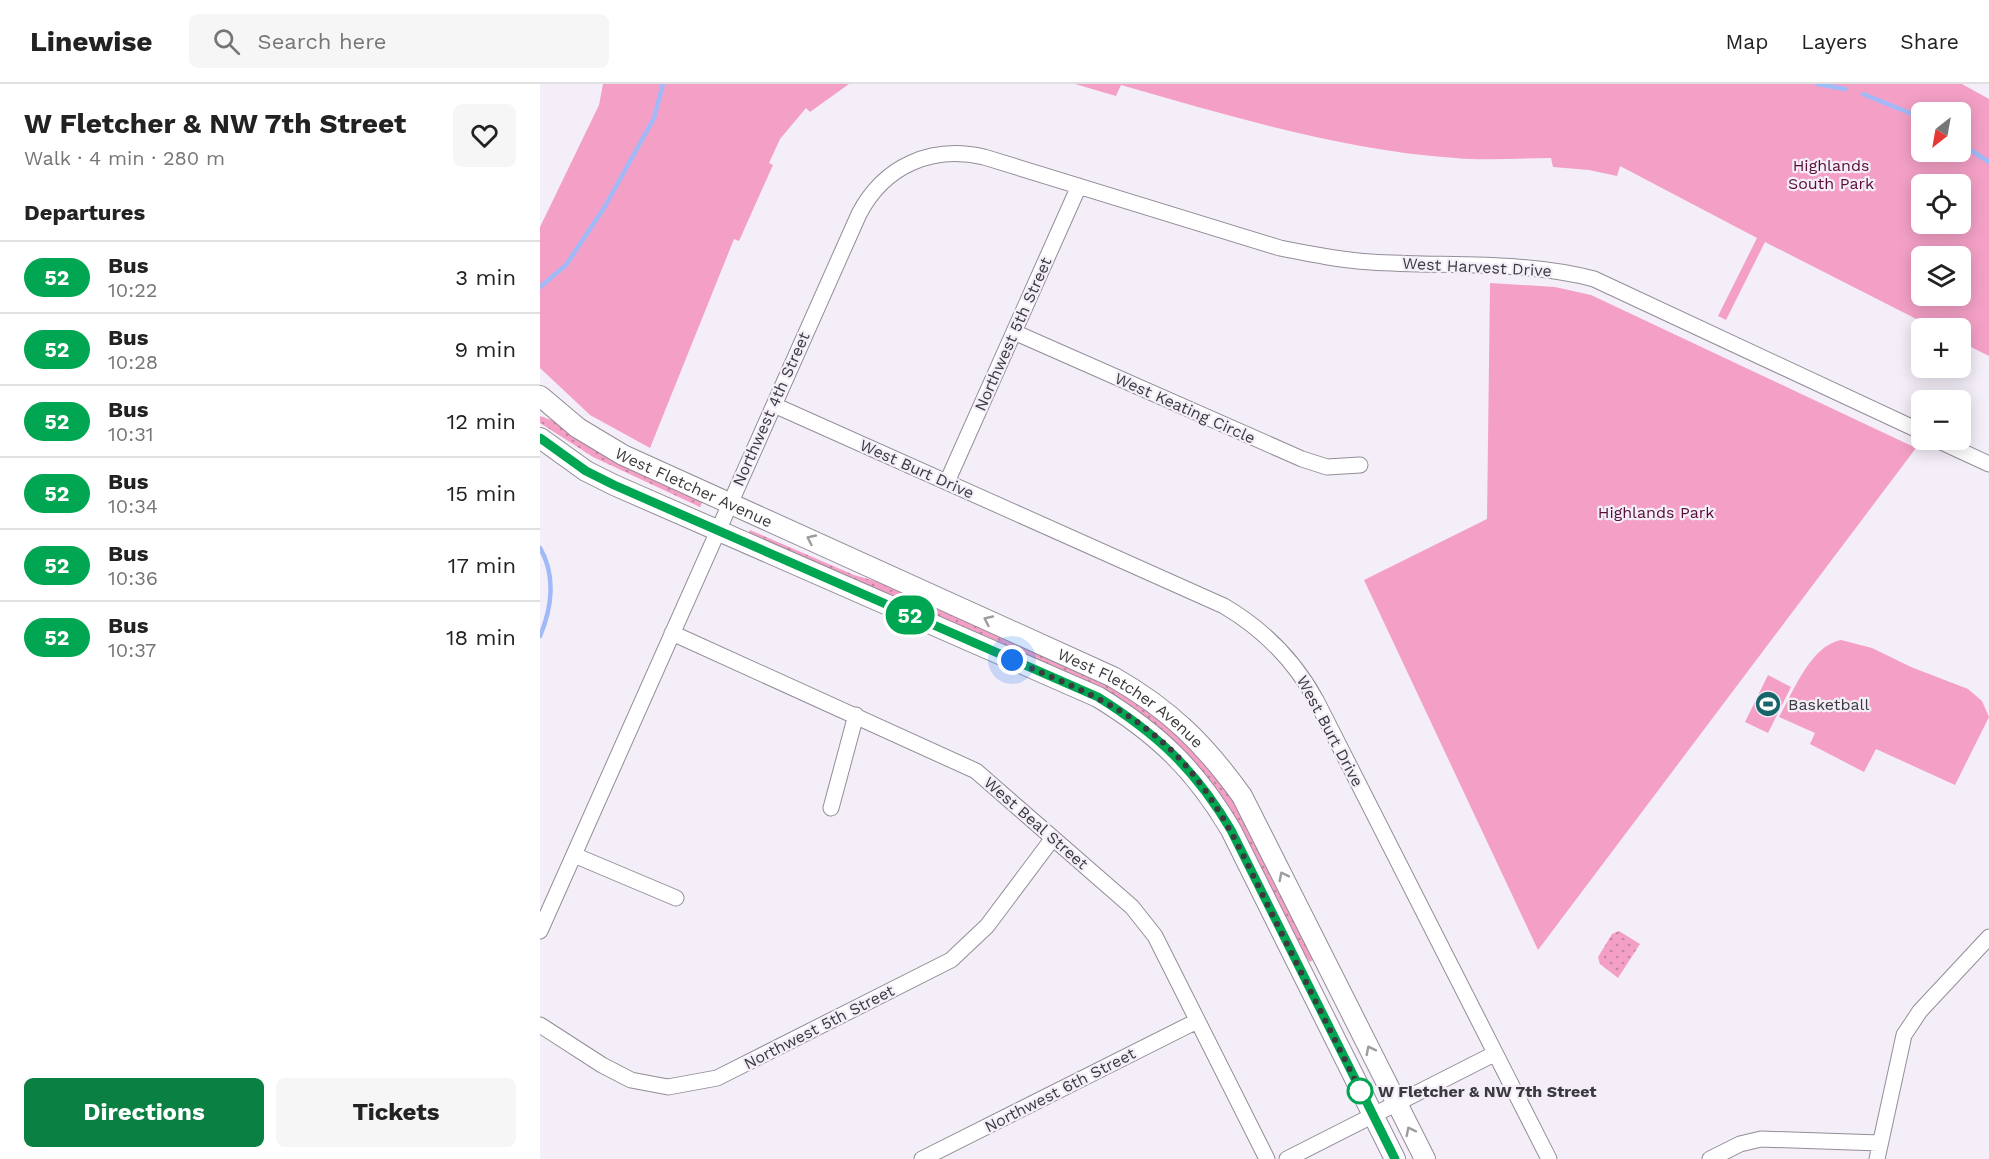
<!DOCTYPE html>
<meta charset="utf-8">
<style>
:root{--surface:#fff;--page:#f6f6f6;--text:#222;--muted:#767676;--line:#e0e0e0;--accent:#0b8043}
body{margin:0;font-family:"Work Sans",sans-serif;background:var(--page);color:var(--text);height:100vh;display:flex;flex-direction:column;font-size:22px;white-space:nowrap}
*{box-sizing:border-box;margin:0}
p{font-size:20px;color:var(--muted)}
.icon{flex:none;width:33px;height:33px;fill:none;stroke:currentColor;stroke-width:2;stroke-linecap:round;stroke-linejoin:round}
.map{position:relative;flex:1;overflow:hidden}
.panel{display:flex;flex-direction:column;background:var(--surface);width:540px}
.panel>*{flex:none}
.badge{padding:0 12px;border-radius:20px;font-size:21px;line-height:39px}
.needle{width:39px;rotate:211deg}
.controls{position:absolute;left:1371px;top:18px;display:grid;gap:12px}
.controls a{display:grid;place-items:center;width:60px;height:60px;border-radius:9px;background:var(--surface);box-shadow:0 3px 15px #0003;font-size:30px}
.you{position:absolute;width:30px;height:30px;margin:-15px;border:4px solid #fff;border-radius:50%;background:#1a73e8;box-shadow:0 0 0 9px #1a73e833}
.map>.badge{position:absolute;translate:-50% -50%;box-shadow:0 0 0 3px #fff}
h2{padding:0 24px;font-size:22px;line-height:54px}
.round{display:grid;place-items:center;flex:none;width:63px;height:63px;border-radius:9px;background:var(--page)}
.head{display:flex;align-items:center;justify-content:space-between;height:102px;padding:0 24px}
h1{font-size:28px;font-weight:700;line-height:45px}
.action{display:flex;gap:12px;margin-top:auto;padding:12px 24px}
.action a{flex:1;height:69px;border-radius:9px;background:var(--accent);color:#fff;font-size:24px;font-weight:700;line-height:69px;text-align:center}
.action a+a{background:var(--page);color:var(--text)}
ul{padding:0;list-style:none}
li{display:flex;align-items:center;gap:18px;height:72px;padding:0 24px;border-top:2px solid var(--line)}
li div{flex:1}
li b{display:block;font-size:22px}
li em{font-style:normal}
li .badge{min-width:66px;font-weight:700;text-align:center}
header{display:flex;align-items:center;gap:36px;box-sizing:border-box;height:84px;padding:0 30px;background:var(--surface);border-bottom:2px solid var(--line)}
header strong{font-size:28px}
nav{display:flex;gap:33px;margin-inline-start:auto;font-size:21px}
.search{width:420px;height:54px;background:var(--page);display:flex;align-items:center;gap:15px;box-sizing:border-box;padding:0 21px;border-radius:9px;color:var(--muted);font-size:22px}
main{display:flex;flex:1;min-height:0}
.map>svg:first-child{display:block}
.grass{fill:url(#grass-dots)}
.green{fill:#f4a0c6;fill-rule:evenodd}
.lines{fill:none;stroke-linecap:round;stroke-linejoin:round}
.stream{stroke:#a1baf7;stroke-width:4.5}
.street-casing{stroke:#938d98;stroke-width:17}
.secondary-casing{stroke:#938d98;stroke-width:22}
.street{stroke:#fff;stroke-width:15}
.secondary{stroke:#fff;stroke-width:20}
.oneway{stroke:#9e9c9e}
.line-casing{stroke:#fff;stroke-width:14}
.line{stroke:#00a651;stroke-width:9}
.walk{stroke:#3c3a3e;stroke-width:6;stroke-dasharray:0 10.8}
.stop-dot{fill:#fff;stroke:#00a651;stroke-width:3}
.labels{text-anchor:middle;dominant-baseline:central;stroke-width:4.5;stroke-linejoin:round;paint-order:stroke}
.park-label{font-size:16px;fill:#580c37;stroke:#f4eef9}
.street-label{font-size:16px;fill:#3c3a3e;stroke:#f4eef9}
.poi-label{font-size:16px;fill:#3c3a3e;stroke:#f4eef9;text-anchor:start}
.stop-label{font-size:16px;font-weight:bold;fill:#3c3a3e;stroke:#f4eef9;text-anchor:start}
</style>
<header>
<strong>Linewise</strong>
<div class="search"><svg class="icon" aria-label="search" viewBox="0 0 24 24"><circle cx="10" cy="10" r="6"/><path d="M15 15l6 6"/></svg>Search here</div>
<nav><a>Map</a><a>Layers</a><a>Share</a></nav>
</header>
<main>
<section class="panel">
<div class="head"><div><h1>W Fletcher &amp; NW 7th Street</h1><p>Walk · 4 min · 280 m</p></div><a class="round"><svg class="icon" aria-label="heart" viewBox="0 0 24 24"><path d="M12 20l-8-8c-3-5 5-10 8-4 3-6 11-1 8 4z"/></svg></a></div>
<h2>Departures</h2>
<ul>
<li><span class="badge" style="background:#00a651;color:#fff">52</span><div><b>Bus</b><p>10:22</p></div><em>3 min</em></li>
<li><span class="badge" style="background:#00a651;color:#fff">52</span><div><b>Bus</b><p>10:28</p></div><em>9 min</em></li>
<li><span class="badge" style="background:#00a651;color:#fff">52</span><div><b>Bus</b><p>10:31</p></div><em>12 min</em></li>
<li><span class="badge" style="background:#00a651;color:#fff">52</span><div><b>Bus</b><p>10:34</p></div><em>15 min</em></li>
<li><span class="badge" style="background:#00a651;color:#fff">52</span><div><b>Bus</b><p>10:36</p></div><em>17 min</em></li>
<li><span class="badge" style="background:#00a651;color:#fff">52</span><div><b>Bus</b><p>10:37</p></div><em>18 min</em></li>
</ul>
<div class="action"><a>Directions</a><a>Tickets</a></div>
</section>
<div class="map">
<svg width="1449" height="1075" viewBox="0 0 1449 1075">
<defs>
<pattern id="grass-dots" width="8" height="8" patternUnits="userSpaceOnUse" patternTransform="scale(1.5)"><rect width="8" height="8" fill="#f4a0c6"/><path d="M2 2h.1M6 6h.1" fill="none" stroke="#c783a2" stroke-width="1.8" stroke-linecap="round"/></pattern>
</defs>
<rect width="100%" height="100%" fill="#f4eef9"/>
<path class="grass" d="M 0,332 L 14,337 L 77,378 L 163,417 L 160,423 L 53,373 L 0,339 Z
M 210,446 L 314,491 L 349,501 L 558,595 L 605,622 L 642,653 L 681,697 L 696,722 L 775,875 L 770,878 L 758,862 L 632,656 L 207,453 Z
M 1079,847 L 1100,860 L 1078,894 L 1060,880 L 1058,873 L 1072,850 Z"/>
<path class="green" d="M 63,0 L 309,0 L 270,28 L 266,24 L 240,55 L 229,79 L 233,81 L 199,157 L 194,155 L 110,364 L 50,331 L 0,284 L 0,143 L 59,21 Z
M 535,0 L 1422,0 L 1449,15 L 1449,272 L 1421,258 L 1420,244 L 1394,244 L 1225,158 L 1186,236 L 1178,232 L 1217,154 L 1080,82 L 1077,92 L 1049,86 L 1013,83 L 1011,74 C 980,74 947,77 915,74 C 801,66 690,32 581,1 L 576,12 ZM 1382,28 L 1420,28 L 1420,68 L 1382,68 ZM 1382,100 L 1420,100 L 1420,140 L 1382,140 ZM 1382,172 L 1420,172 L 1420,212 L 1382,212 Z
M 950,199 L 1015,203 L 1051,211 L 1376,364 L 998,866 L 824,496 L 947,435 Z
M 1301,556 L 1332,564 L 1371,583 L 1428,605 L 1442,617 L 1449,633 L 1415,701 L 1336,665 L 1324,688 L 1270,660 L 1275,649 L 1239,633 C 1254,607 1270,562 1301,556 Z
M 1228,591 L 1251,603 L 1228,649 L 1205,638 Z"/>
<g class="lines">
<path class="stream" d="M 1277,0 L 1305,5
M 1323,10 L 1382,34
M 1420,59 L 1449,78
M 0,203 L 26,181 L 64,124 L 114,34 L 123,0
M 0,464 C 16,491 12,524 0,552"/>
<g class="street-casing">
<path id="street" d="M 474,248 L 762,375 L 787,383 L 820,381
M 234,321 L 684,522 C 723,545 754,576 776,616 L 1009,1075
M 1397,356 L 1449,380
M 407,398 L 539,102
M 132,549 L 436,687 L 592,823 L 615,852 L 727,1075
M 291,724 L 316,631
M 34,771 L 136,814
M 0,847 L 319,130 C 344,82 391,61 444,73 L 740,164 C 770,170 800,176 831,178 C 905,183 982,176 1054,195 L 1382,348
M 0,941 L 62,981 L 91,996 L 128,1003 L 177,994 L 411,876 L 447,842 L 513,754
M 382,1075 L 657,937
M 747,1075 L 954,970
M 1170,1075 L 1200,1060 L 1221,1055 L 1340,1059
M 1337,1075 L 1364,951 L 1380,927 L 1449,853"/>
</g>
<g class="secondary-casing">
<g id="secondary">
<path id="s1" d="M 0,312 L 38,344 L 83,371 L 573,593 C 629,625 664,659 702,712 L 885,1075"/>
<path d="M 0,354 L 46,387 L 74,401 L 558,613 C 617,649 655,685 691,746 L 855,1075"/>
</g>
</g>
<use href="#street" class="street"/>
<use href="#secondary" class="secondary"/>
</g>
<defs><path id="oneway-chevron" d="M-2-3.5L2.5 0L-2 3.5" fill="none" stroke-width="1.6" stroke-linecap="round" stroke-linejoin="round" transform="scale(1.5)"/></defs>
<g class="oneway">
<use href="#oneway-chevron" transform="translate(271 455) rotate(-155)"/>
<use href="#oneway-chevron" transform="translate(448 536) rotate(-155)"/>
<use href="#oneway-chevron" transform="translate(743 792) rotate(-117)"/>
<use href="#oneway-chevron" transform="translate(830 966) rotate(-117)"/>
<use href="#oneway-chevron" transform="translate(870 1047) rotate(-117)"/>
</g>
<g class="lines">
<g class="line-casing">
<path id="line" d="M 0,354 L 46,387 L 74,401 L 558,613 C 617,650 655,685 691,746 L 855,1075"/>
</g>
<use href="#line" class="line"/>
<path class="walk" d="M 472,576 C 521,597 571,616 613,650 C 673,698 701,768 734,834 C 764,894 794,954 824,1014 L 820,1007"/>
</g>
<defs>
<g id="stadium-disc" transform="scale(1.35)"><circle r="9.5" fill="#17656b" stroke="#f4eef9"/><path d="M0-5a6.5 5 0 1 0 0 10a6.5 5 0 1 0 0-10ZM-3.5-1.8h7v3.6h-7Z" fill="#fff"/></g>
</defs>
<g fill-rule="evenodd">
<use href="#stadium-disc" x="1228" y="620"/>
</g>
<circle class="stop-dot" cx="820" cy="1007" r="12"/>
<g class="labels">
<g class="park-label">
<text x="1291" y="81">Highlands<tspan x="1291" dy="18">South Park</tspan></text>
<text x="1116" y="428">Highlands Park</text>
</g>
<g class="street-label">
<text transform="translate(937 183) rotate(3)">West Harvest Drive</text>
<text transform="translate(473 250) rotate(-66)">Northwest 5th Street</text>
<text transform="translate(645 324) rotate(24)">West Keating Circle</text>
<text transform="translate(231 325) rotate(-66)">Northwest 4th Street</text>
<text transform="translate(377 385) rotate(24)">West Burt Drive</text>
<text stroke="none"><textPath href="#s1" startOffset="180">West Fletcher Avenue</textPath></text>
<text stroke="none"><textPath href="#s1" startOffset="666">West Fletcher Avenue</textPath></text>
<text transform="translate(790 647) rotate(62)">West Burt Drive</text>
<text transform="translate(496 739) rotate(41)">West Beal Street</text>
<text transform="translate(279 943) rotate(-27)">Northwest 5th Street</text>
<text transform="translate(520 1006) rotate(-27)">Northwest 6th Street</text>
</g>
<g class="poi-label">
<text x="1248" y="620">Basketball</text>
</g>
<g class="stop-label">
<text x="838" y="1007">W Fletcher &amp; NW 7th Street</text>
</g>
</g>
</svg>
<div class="controls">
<a><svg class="needle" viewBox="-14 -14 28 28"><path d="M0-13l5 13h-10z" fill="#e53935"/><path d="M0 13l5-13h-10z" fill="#767676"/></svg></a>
<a><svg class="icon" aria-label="locate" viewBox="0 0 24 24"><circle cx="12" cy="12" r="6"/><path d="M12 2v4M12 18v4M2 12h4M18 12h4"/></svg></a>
<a><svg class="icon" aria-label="layers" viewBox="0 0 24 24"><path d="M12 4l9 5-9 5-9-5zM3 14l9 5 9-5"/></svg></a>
<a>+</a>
<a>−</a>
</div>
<div class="you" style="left:472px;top:576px"></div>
<b class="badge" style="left:370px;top:531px;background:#00a651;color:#fff">52</b>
</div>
</main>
